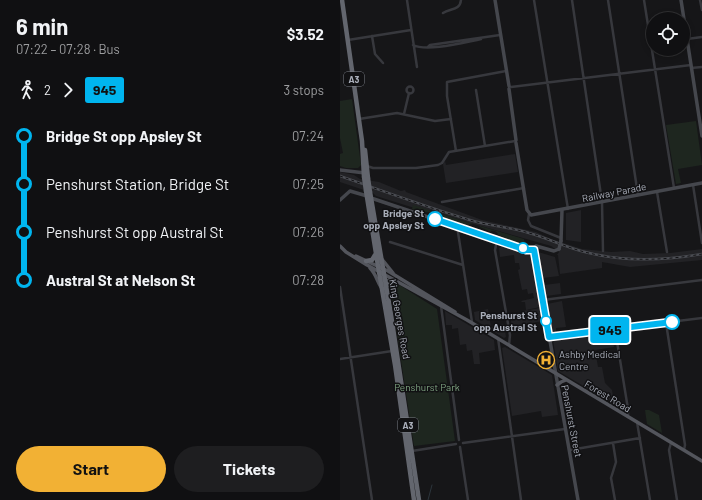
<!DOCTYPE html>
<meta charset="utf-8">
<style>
:root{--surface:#101012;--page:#1e1e20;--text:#f1f3f6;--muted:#9c9d9f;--line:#303032;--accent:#f2b134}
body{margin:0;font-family:Barlow,sans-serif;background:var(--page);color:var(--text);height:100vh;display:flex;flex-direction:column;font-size:15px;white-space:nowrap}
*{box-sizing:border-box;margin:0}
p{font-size:13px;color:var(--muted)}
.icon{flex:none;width:22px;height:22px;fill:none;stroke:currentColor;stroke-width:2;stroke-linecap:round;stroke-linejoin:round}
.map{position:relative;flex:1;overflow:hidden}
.details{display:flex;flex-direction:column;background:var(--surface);width:340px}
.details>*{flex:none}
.badge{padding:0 8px;border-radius:3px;font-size:14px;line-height:26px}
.buttons{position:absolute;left:306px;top:12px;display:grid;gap:8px}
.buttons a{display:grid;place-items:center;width:44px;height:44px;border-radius:50%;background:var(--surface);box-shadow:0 2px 6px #0003,0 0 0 1px var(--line);font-size:20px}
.map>.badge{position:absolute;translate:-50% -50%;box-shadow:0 0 0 2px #fff}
.legs{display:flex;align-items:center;gap:6px;height:44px;padding:0 16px;font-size:13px}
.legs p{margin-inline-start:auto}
.overview{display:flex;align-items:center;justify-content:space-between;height:68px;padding:0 16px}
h1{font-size:22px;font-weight:700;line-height:30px}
.button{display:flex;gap:8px;margin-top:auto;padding:8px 16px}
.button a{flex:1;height:46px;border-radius:24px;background:var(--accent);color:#111;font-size:16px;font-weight:700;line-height:46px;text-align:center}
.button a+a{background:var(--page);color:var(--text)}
ul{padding:0 16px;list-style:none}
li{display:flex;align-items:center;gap:14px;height:48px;font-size:15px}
li i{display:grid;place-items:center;width:6px;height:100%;margin:0 5px;background:currentColor}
li i::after{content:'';width:10px;height:10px;margin:-5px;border:3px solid;border-radius:50%;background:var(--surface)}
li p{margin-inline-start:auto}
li:first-child i{background:linear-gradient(#0000 50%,currentColor 0)}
li:last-child i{background:linear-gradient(currentColor 50%,#0000 0)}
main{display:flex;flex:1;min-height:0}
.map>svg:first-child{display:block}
.built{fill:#222225}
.green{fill:#1e261f}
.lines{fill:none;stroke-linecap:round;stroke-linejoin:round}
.stream{stroke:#2c353c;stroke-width:1}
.street{stroke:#37383d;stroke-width:2.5}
.secondary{stroke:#45474d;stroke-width:3.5}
.primary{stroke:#53555c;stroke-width:3.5}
.highway{stroke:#63666e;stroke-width:4.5}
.rail-casing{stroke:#4a4c52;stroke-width:2.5}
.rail{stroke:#111113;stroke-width:1;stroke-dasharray:3;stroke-linecap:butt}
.secondary-bridge{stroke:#45474d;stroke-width:3.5}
.highway-bridge{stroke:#63666e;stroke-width:4.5}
.line-1-casing{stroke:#fff;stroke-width:9}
.line-1{stroke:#00b5ef;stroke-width:6}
.stop-1-dot{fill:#fff;stroke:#00b5ef;stroke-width:2}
.labels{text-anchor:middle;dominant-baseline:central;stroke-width:3;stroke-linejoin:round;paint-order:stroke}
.shield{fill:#111113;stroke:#7b7e86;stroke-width:1}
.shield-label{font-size:9px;font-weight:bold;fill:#a8adb8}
.street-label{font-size:10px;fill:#a8adb8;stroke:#111113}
.stop-label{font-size:10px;font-weight:bold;fill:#a8adb8;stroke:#111113;text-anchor:end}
.poi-label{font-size:10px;fill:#a8adb8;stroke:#111113;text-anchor:start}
.park-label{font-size:10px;fill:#7fa381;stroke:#111113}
</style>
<main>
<section class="details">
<div class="overview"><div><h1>6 min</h1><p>07:22 – 07:28 · Bus</p></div><b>$3.52</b></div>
<div class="legs"><svg class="icon" aria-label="walk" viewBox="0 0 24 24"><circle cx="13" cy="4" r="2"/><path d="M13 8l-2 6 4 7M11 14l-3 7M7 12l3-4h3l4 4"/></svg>2<svg class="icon" aria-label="forward" viewBox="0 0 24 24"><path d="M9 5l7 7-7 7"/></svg><b class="badge" style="background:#00b5ef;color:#111">945</b><p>3 stops</p></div>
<ul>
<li><i style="color:#00b5ef"></i><b>Bridge St opp Apsley St</b><p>07:24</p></li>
<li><i style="color:#00b5ef"></i><span>Penshurst Station, Bridge St</span><p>07:25</p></li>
<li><i style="color:#00b5ef"></i><span>Penshurst St opp Austral St</span><p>07:26</p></li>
<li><i style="color:#00b5ef"></i><b>Austral St at Nelson St</b><p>07:28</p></li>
</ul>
<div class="button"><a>Start</a><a>Tickets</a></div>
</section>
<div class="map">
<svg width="362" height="500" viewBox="0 0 362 500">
<rect width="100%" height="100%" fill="#161618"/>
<path class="built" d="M 175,154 L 178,172 L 106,183 L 103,164 L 105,161 L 106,165 Z
M 0,172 L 14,175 L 20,179 L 39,182 L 61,191 L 65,190 L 66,192 L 142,220 L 196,232 L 211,239 L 242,249 L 271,252 L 290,251 L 303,254 L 330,253 L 362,249 L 362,260 L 290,267 L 262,262 L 262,268 L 220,274 L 218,255 L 217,255 L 219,252 L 211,246 L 130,223 L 91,210 L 84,211 L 36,196 L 33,193 L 0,182 Z
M 241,210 L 241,242 L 226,240 L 226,213 Z
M 164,245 L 191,255 L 200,307 L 186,310 L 185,302 L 182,302 L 181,301 L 194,298 L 193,293 L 188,294 L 187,289 L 182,290 L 178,270 L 180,269 L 179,263 L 175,263 L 174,255 L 160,257 L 159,248 Z
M 198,252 L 215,257 L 219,276 L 203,278 Z
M 220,283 L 221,294 L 206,296 L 204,285 Z
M 222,301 L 226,327 L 216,328 L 216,332 L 212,333 L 207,304 Z
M 200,308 L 203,321 L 186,324 L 186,329 L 173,331 L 170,317 L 184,315 L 183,311 Z
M 148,309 L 151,327 L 164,324 L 166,337 L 164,338 L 135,320 L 134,312 Z
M 105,311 L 154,340 L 155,350 L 139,353 L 140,364 L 134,364 L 132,350 L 127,351 L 126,344 L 120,345 L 118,328 L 112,329 L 112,325 L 106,325 Z
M 272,333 L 274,347 L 255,350 L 258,367 L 262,367 L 265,383 L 272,390 L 274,404 L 218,371 L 213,340 Z
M 165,347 L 212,375 L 218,415 L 202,417 L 201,411 L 172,416 L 162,348 Z"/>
<path class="green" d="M 12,99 L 21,165 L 18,168 L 6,168 L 0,166 L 0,154 L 3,153 L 0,138 L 0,101 Z
M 356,121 L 362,165 L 338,169 L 341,183 L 336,184 L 326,125 Z
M 73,205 L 130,223 L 133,224 L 127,225 L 88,212 L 82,213 L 72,209 Z
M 140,226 L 184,239 L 184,241 L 191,245 L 188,246 L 166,239 L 166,238 L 158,235 C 158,232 154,230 151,231 L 151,232 L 140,227 Z
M 51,283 L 55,283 L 61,286 L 97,309 L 115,441 L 74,446 L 50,287 Z
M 305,410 L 309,410 L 319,415 L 322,433 L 307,424 Z"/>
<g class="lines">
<path class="stream" d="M 88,500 L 92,485"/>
<path class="street" d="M 67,0 L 77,67
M 194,0 L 228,209
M 232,0 L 262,202 L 263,251
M 268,0 L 298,195
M 304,0 L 334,188
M 360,0 L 362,10
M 103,13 C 110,8 120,11 121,0
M 32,36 L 35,54 L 43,63
M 347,39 L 362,37
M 8,40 L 71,30
M 73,45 C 86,52 122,43 137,40 L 141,39
M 88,47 L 90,45 L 160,35
M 351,68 L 362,67
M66.5 90a3.5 3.5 0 1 1 7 0a3.5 3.5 0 1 1-7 0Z
M 171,87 L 351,65
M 136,90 L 145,146
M 64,114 L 69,93
M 19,119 L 57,113 L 95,121 L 111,119
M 116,151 L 107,96 L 107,82 L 166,71
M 27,166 L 33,168 L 76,168 L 98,165 L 102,163 L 109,152 L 175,141
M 353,185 L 362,243
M 317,192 L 327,252
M 102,202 L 184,188
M 189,214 L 188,220 L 191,226 L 221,238
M 117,226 L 132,322
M 157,240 L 155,250 L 170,335 L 169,345
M 50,242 L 123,265
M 0,287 L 32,500
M 203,300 L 362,280
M 101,306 L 119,440
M 326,323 L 345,445 L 344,450
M 275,329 L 288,409 L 288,417
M 209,337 L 362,318
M 158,338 L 181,500
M 0,359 L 52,351
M 297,422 L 310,500
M 123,443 L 225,429
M 273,443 L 276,462 L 271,478 L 275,500
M 331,443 L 329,450 L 337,500
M 120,447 L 128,500
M 230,450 L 300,438
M 72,451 L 116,444"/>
<path class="secondary" d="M 155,0 L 169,86
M 341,0 L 362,136
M 169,89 L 176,140
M 176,143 L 187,210 L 191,215 L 362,183
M 0,170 L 25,173
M 31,198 L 187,250 L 194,250
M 0,200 L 10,191 L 27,196
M 221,241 L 222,210
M 194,250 L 238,500
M 194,250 L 196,246 L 214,251 L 219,249"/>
<path class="primary" d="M 0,246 L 6,252 L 27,265 L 127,320 L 362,461
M 16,256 L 48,271 L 115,312
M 41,258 L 53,273
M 30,268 C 36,274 37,281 41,287
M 217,385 L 221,382 L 226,380"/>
<path class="highway" d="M 2,0 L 22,141 L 24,177
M 25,150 L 28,178
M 26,191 L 38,266 L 55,365 L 74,500
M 30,192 L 51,315 L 79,500
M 26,261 L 32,260 L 35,255
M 46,288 L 49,281 L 55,281"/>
<g class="rail-casing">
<path id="rail" d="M 0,176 C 43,191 86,207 130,220 C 149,226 170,227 189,233 C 207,238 223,246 241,251 C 280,262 322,261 362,254"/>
</g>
<use href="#rail" class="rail"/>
<path class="secondary-bridge" d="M 219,249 L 221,241"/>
<path class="highway-bridge" d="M 24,177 L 26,191
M 28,178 L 30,192"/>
</g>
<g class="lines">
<g class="line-1-casing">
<path id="line-1" d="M 95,219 L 186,250 L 194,250 L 209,337 L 332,322"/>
</g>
<use href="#line-1" class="line-1"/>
</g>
<defs>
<g id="hospital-ring" transform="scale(0.9)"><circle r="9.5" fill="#111113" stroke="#f2b134" stroke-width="1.5"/><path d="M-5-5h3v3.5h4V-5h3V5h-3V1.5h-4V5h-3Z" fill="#f2b134"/></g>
</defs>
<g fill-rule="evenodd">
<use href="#hospital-ring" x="206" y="360"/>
</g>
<g class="stop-1-dot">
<circle cx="95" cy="219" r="7"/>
<circle cx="183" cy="248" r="5"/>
<circle cx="206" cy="321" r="5"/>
<circle cx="332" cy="322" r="7"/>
</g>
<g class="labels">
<g class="shield">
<rect x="4" y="72" width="20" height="14" rx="3"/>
<rect x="58" y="418" width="20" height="14" rx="3"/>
</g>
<g class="shield-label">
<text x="14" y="79">A3</text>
<text x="68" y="425">A3</text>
</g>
<g class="street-label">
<text transform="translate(274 192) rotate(-11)">Railway Parade</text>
<text transform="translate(60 319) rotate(80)">King Georges Road</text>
<text transform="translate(268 396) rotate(31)">Forest Road</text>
<text transform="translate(232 421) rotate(79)">Penshurst Street</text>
</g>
<g class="stop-label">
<text x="84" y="213">Bridge St<tspan x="84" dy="12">opp Apsley St</tspan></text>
<text x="197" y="315">Penshurst St<tspan x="197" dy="12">opp Austral St</tspan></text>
</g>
<g class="poi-label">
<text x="219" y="354">Ashby Medical<tspan x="219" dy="12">Centre</tspan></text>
</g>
<g class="park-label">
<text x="87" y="387">Penshurst Park</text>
</g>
</g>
</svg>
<div class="buttons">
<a><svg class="icon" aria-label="locate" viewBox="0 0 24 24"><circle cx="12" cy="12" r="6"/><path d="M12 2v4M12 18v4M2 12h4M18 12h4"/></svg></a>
</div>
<b class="badge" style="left:270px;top:330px;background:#00b5ef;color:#111">945</b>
</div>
</main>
